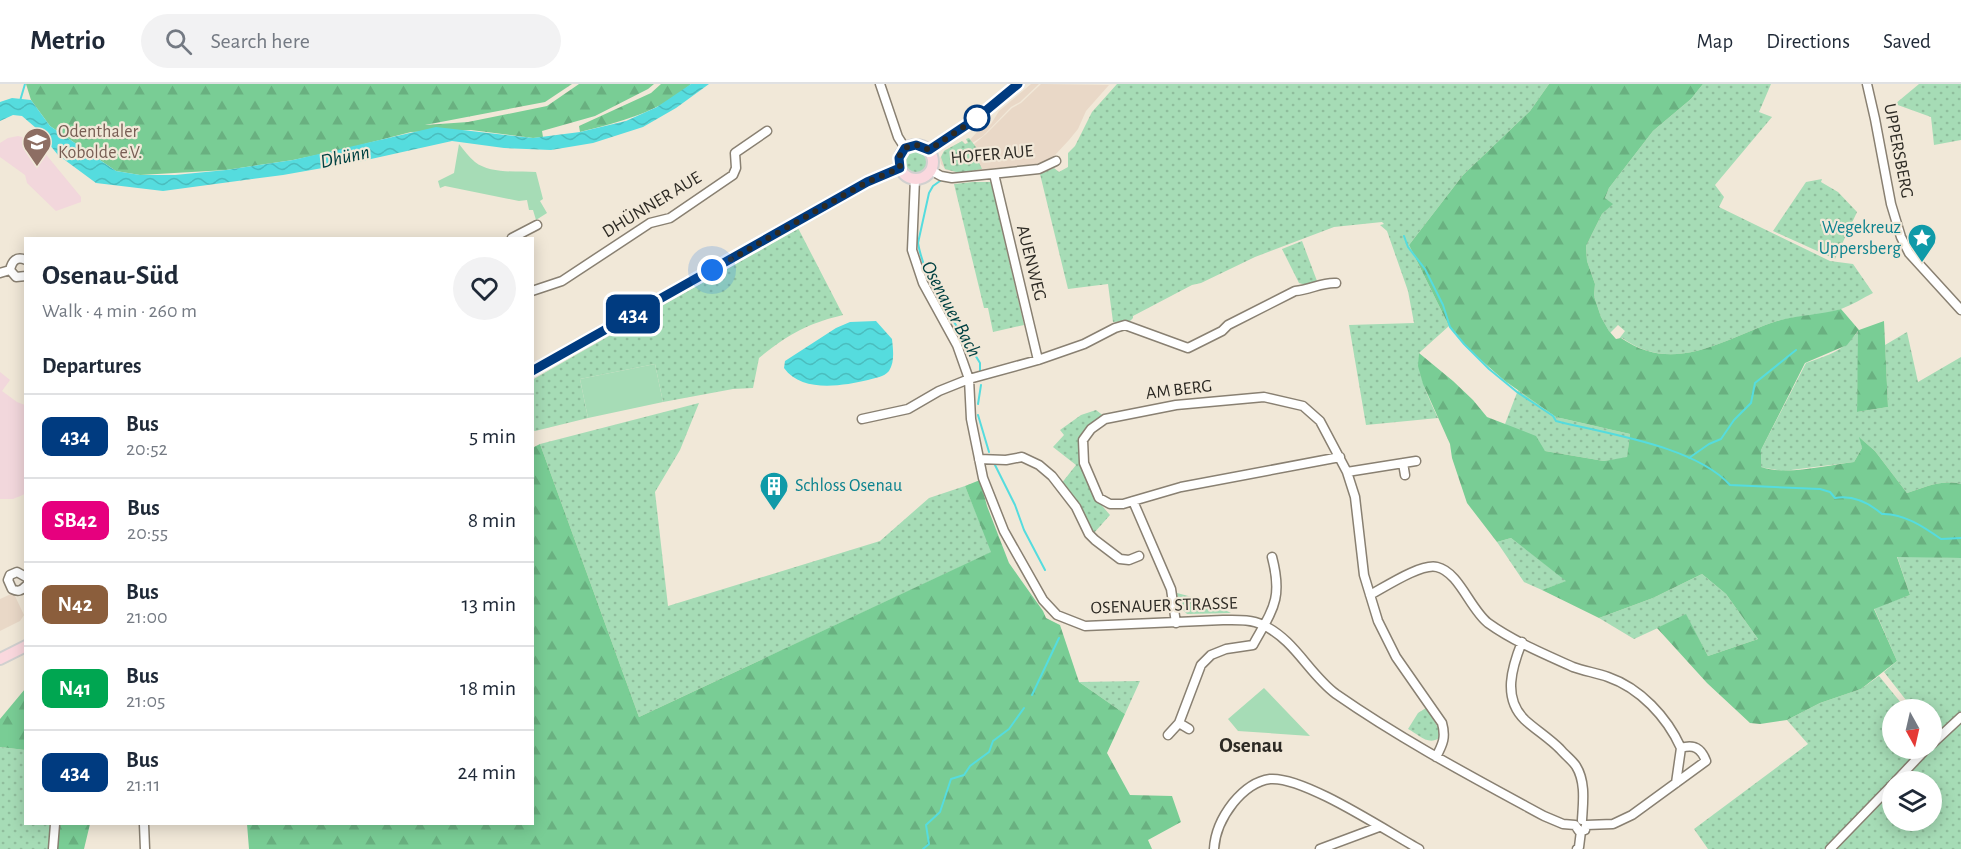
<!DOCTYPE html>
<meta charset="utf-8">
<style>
:root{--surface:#fff;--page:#f2f2f3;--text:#1f2937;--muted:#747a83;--line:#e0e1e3}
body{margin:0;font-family:"Alegreya Sans",sans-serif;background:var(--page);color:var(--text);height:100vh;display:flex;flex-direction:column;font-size:22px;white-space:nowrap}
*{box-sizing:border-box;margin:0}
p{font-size:20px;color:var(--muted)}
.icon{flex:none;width:33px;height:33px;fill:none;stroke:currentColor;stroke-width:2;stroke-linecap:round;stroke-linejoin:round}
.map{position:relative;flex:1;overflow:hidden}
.details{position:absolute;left:24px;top:153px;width:510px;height:588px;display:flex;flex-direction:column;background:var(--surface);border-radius:0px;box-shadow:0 3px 15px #0003}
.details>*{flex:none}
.badge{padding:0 12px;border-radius:9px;font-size:21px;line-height:39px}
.needle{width:39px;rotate:172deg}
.fabs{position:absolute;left:1882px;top:615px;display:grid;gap:12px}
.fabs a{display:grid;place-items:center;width:60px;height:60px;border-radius:50%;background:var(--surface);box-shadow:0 3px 15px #0003;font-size:30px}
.you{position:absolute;width:30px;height:30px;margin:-15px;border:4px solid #fff;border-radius:50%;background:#1a73e8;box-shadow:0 0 0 9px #1a73e833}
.map>.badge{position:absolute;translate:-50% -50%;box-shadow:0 0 0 3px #fff}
h2{padding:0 18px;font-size:22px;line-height:54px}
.round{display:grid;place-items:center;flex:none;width:63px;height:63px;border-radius:32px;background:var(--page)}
.summary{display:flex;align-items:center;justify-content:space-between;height:102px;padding:0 18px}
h1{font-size:28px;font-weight:700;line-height:45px}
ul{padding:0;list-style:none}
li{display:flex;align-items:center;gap:18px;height:84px;padding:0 18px;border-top:2px solid var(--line)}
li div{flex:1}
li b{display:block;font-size:22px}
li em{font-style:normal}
li .badge{min-width:66px;font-weight:700;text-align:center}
header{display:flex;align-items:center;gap:36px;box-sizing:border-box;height:84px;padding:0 30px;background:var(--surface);border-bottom:2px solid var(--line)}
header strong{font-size:28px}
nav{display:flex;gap:33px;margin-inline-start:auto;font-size:21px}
.search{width:420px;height:54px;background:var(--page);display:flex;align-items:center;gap:15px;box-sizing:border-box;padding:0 21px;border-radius:33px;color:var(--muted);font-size:22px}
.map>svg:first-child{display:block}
.commercial{fill:#e9d8c7}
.education{fill:#f2d7dc}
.grass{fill:url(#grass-dots)}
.forest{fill:url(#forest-firs)}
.park{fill:#a6dcb6}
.water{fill:url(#water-waves)}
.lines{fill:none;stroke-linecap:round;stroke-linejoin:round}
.stream{stroke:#55dcde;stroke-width:2}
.minor-casing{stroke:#898072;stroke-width:11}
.major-casing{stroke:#d1d0cf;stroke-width:14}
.minor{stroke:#fff;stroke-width:8}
.major{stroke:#fad8de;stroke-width:10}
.line-casing{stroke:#fff;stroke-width:14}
.line{stroke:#003b80;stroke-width:9}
.walk{stroke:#2d2a24;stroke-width:6;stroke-dasharray:0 10.8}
.stop-dot{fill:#fff;stroke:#003b80;stroke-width:3}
.labels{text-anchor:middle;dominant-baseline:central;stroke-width:4.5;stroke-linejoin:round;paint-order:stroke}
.education-label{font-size:18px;fill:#785e54;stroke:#f1e8d8;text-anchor:start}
.street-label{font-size:18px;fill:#2d2a24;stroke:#f1e8d8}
.culture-label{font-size:18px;fill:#0d838f;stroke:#f1e8d8;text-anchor:end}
.water-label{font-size:20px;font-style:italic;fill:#004142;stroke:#f1e8d8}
.quarter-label{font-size:21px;font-weight:bold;fill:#2d2a24;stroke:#f1e8d8}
</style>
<header>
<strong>Metrio</strong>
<div class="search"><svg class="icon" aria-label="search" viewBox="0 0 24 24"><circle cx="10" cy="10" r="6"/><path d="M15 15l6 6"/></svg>Search here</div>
<nav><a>Map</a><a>Directions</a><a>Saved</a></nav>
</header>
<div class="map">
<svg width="1961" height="765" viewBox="0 0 1961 765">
<defs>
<pattern id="grass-dots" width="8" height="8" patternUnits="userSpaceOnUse" patternTransform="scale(1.5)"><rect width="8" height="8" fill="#a6dcb6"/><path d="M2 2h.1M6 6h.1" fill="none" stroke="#8fbd9c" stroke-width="1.8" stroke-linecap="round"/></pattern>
<pattern id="forest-firs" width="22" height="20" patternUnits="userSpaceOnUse" patternTransform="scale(1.5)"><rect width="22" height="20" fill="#79cd95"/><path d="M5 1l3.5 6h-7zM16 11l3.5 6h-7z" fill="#69b080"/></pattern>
<pattern id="water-waves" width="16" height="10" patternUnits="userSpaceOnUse" patternTransform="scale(1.5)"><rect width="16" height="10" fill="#55dcde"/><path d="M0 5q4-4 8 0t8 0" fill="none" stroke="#4abdbe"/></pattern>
</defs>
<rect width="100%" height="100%" fill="#f1e8d8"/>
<path class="commercial" d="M 1031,0 L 1039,0 L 1020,18 L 1011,23 L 983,52 L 960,67 L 967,66 L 986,50 L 1012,24 L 1021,19 L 1041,0 L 1109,1 L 1086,27 L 1078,45 L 1069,56 L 1055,71 L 1045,78 L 1036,80 L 959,89 L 946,86 L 941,80 L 940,74 L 945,66 L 963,57 L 965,60 L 968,58 L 977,48 L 991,40 L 999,27 Z
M 11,510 L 15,512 L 24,531 L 20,537 L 0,547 L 0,515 Z"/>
<path class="education" d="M 18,52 L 34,56 L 81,113 L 81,118 L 56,127 L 27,99 L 25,91 L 0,73 L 0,59 L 8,54 Z
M 0,288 L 10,296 L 2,307 L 17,318 L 25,321 L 25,410 L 13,415 L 0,415 Z"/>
<path class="grass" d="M 1117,0 L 1549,0 L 1530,27 L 1463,91 L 1409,161 L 1449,242 L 1419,269 C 1418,293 1428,313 1438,334 L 1366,341 L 1349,241 L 1414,239 L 1408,207 L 1387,147 L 1380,141 L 1384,140 L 1382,138 L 1334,143 L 1255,173 L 1201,199 L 1192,201 L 1133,232 L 1133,234 L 1130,237 L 1113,238 L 1108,200 L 1068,205 L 1040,90 L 1054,84 L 1059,88 L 1068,83 L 1068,69 L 1075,62 L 1092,28 Z
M 1703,0 L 1771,0 L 1759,28 L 1772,33 L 1715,101 L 1724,113 L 1719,123 L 1830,177 L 1853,180 L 1873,209 C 1863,214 1852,221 1841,225 C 1821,233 1798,231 1777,237 C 1724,254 1676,292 1622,254 L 1619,255 L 1625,247 L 1618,241 L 1610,249 L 1601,233 L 1594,212 L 1595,200 L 1587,177 L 1586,162 L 1602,130 L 1612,120 L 1605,114 L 1609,104 L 1653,47 L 1691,15 Z
M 1919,0 L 1961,0 L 1961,56 L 1934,61 L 1931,33 L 1895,20 Z
M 969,54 L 979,67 L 975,70 L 982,85 L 960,89 L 945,85 L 941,73 L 944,67 L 962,57 L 965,60 L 968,59 L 966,55 Z
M904 78a12 12 0 1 1 24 0a12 12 0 1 1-24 0Z
M 1822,95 L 1821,98 L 1838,108 L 1857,128 L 1835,175 L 1773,147 L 1806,98 Z
M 973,98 L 991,98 L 1024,241 L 993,248 L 988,224 L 984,224 L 954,100 Z
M 798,144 L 843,231 C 806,240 789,250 759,274 L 753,304 L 733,305 L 663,318 L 655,280 L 580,295 L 588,334 L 535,347 L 532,346 L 532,296 Z
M 1302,157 L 1317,197 L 1306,201 L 1299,199 L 1282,165 Z
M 1859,246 L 1857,328 L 1888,323 L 1885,261 L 1907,248 L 1918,298 L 1961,273 L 1961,400 C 1942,395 1925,403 1907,409 L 1875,367 L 1860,354 L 1862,364 L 1854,378 L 1783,387 L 1760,383 L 1761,366 L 1806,279 C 1831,270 1842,268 1859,246 Z
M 1518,306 L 1556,333 L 1630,350 L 1627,374 L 1604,377 L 1545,367 L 1505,340 Z
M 699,319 L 680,366 L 655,408 L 668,522 L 880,457 L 929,414 L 965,402 L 992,468 L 639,633 L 540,360 Z
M 1096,326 L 1105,333 L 1081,355 L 1079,367 L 1081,382 L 1092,410 L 1110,431 L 1094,449 L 1061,400 L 1076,381 L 1053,363 L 1064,351 L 1060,346 L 1081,331 Z
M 1511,454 L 1567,497 L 1542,506 L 1524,498 L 1497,458 Z
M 1897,472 L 1961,474 L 1961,629 L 1939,647 L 1932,647 L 1932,626 L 1913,625 L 1884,588 L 1897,577 L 1874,524 L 1910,511 Z
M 1702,490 L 1726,510 L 1758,555 L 1708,572 L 1686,531 L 1634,555 L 1599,534 L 1653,514 Z
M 1177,509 L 1207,517 L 1207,521 L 1223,525 L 1231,529 L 1187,530 L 1179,522 Z
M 1879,592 L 1906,625 L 1893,626 L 1893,664 L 1922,665 L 1824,765 L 1708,765 L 1694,745 L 1808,660 L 1787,636 L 1820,619 L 1861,605 Z
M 1140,597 L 1125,630 L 1079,598 Z
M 1426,624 L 1439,645 L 1439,654 C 1428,662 1418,650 1408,645 L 1418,629 Z
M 1961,640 L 1961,765 L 1837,765 L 1893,707 L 1893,736 L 1932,736 L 1932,698 L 1902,697 L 1947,649 Z
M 0,663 L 25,666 L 26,740 L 58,740 L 56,765 L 0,765 Z"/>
<path class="forest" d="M 26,0 L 572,0 L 545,18 L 425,41 L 468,38 L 547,22 L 579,0 L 654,0 L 648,5 L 595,32 L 542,47 L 543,53 L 533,54 L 471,46 L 411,48 L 341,66 L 293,76 L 226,86 L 140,91 L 116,87 L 50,42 L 31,16 Z
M 661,0 L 691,0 C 660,28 620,38 580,48 L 579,42 L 651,9 Z
M 1549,0 L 1703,0 L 1691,15 L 1653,47 L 1609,104 L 1605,114 L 1613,120 L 1602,130 L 1586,162 L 1587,177 L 1595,200 L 1594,212 L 1601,233 L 1609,247 L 1616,255 L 1621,254 C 1676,292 1724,254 1777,237 C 1798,231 1820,231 1841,225 L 1859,246 L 1884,237 L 1888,323 L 1857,328 L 1858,247 L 1847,261 L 1805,279 L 1761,366 L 1761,383 C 1786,392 1827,381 1854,378 L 1862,364 L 1859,353 L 1875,367 L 1907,409 C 1925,403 1942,395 1961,400 L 1961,474 L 1897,473 L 1910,511 L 1874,525 L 1897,577 L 1861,605 L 1820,619 L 1787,636 L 1760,640 L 1750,639 L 1707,599 L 1657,544 L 1686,530 L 1708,572 L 1758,555 L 1726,510 L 1702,490 L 1653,514 L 1599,534 L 1542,506 L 1566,497 L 1511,454 L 1497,458 L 1467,419 L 1452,374 L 1450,360 L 1423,300 L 1418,282 L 1419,269 L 1453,297 L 1473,316 L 1487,333 L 1536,352 L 1545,367 L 1604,377 L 1627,373 L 1630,350 L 1556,333 L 1505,297 L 1466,263 L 1449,242 L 1409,161 L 1463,91 L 1530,27 Z
M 540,360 L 639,633 L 991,468 L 965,402 L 980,396 L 987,422 L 1009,479 L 1043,527 L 1046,534 L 1060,541 L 1079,598 L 1125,630 L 1107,669 L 1130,711 L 1172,712 L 1181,738 L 1148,756 L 1152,765 L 249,765 L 247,740 L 532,740 L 532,364 Z
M 25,605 L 25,666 L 0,663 L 0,635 Z
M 58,740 L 90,740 L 84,765 L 56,765 Z"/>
<path class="park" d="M 459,60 C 464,66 469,73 475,78 C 490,90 518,87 536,88 L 543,115 L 540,117 L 547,129 L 536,136 L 533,126 L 529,126 L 527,116 L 519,117 L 445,102 L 440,104 L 438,97 L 454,89 Z
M 655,280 L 663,318 L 588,334 L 580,295 Z
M 1264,604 L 1310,652 L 1238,647 L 1228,635 Z"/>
<path class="water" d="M 691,0 L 709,0 L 676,24 L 643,43 L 593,59 L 551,66 L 504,64 L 452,57 L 362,77 L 283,91 L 163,107 L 96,99 L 58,71 L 36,44 L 22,32 L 13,31 L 0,37 L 0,18 L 12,14 L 31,16 L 50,42 L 116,87 L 140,91 L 175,91 L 226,86 L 293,76 L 436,43 L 533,54 L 580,48 L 626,37 L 657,23 Z
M 876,237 L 892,255 C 893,265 895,278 889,287 C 884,293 875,294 868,296 C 842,302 802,309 784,284 L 785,277 L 836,244 L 850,238 Z"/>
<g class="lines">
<path class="stream" d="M 20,17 L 25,0
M 940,97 L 933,102 L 929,109 L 918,159 C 925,200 959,244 980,279 L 980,287
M 1404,152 L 1408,163 L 1425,185 L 1443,221 L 1450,243 L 1464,260 L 1489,285 L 1517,308 L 1553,332 L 1556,337 C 1607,350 1695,362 1730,401 L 1820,405 L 1830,408 L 1835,414 C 1853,411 1869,419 1882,430 C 1903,429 1924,443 1941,455 L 1961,454
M 978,320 L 981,301
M 978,331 L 989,368
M 1689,374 L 1709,360 L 1721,355 L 1734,336 L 1751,319 L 1755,299 L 1796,266
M 995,381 L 1015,421 L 1024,446 L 1045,486
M 1032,611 L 1059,554
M 923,765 L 929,760 L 926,741 L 940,728 L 951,695 L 964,691 L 970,682 L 989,668 L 993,657 L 1009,645 L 1024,624"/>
<g class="minor-casing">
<path id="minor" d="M 880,0 L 898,53 L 905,64
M 1867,0 L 1875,35 L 1891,120 L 1901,153 L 1909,169 L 1961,226
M 932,87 L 941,92 L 952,94 L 1039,85 L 1056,77
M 994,90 L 1038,276
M 915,95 L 912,166 L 923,199 L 957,261 L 969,295 L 971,335 L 983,394 L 1004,447 L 1043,516 L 1057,531 L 1085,542 L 1223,536 C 1237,536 1251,535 1263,541 C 1295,556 1309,590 1336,610 C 1402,656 1474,694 1544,732 L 1563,740 L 1575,741 L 1579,747 L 1585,746 L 1586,741 L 1613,740 L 1632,731 L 1706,677 C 1701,664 1694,660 1681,664
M 512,154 L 537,141
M 10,186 C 12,177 16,172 26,176
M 10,186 L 16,193 L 26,192
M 0,189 L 10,186
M 532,207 L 562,197 L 650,139 L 670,134 L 733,91 L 736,84 L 735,69 L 767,47
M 862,335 L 908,325 L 939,307 L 969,295 L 1038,276 L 1084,260 L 1115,244 L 1125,241 L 1188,264 L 1222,247 L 1228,241 L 1295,207 C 1310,206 1322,198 1336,199
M 979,375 L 1006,376 L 1022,373 L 1039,381 L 1052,392 L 1076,423 L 1089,450 L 1095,456 L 1120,475 L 1129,476 L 1139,472
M 1403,379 L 1405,391
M 1347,388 L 1416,377
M 1133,417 L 1123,420 L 1110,420 L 1099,414 L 1084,379 L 1083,356 L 1091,345 L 1105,335 L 1176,321 L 1264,313 L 1303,322 L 1320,337 L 1347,388 L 1355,413 L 1364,491 L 1378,537 L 1396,573 L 1442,639 C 1446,653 1443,660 1436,673
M 26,493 L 17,488 L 10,491 L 8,496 L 12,505 C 18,508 21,507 26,502
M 1370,511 C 1385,503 1421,479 1437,483 C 1459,488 1470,525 1488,539 C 1513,557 1544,570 1573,583 C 1584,587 1597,589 1608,593 C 1640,604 1667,633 1681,664
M 1176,539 L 1171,505 L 1133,417 L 1181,403 L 1340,373
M 1522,558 C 1512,583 1502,614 1525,636 C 1536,646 1549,654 1560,665 C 1565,671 1572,676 1576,682 C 1586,698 1583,719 1582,736
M 1179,639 L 1189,645
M 1168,651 L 1179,639 L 1201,581 L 1211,571 L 1226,565 L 1253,561 C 1273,525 1283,515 1272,473
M 1932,660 L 1961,633
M 1895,698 L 1927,664
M 1676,699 L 1681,664
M 144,740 L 145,765
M 53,765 L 55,740
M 1214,765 C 1215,747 1222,733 1233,719 C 1242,708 1255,697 1270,695 C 1304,692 1386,747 1419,765
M 1320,765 L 1379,743
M 1577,765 L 1579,763 L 1581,747
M 1830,765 L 1893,700"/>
</g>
<g class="major-casing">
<path id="major" d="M899 78a17 17 0 1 1 34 0a17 17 0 1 1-34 0Z
M 929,66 L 977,34 L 1018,0
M 532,287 L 867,98 L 900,84
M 0,575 L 26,562"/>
</g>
<use href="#minor" class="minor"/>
<use href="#major" class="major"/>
</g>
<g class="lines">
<g class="line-casing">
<path id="line" d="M 532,287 L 867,98 L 900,84 L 899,74 L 905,64 L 916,61 L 929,66 L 977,34 L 1018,0"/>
</g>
<use href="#line" class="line"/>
<path class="walk" d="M 712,186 L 867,98 L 900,84 L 900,71 L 908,62 L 920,61 L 929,66 L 977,34"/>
</g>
<defs>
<g id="school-pin" transform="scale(1.5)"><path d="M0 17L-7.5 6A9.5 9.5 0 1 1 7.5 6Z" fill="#8d6e63" stroke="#f1e8d8"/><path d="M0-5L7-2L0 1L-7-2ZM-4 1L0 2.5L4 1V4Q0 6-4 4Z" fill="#fff"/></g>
<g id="sight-pin" transform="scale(1.5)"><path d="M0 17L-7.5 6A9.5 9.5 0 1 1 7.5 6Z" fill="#0f9aa8" stroke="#f1e8d8"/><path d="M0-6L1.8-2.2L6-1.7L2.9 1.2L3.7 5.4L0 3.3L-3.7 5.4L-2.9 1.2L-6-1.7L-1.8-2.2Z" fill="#fff"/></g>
<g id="building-pin" transform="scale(1.5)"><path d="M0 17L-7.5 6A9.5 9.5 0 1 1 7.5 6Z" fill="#0f9aa8" stroke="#f1e8d8"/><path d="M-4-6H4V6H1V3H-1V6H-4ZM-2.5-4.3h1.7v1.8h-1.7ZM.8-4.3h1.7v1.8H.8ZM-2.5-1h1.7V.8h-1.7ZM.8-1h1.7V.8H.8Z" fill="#fff"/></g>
</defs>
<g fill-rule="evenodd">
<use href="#school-pin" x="37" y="58"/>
<use href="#sight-pin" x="1922" y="154"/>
<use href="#building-pin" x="774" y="402"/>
</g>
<circle class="stop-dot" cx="977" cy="34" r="12"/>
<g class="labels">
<g class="education-label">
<text x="58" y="48">Odenthaler<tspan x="58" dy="21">Kobolde e.V.</tspan></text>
</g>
<g class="street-label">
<text transform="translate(1898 67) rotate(79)">UPPERSBERG</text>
<text transform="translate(992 71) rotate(-5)">HOFER AUE</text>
<text transform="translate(652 121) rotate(-31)">DHÜNNER AUE</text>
<text transform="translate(1031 179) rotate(76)">AUENWEG</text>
<text transform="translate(1179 306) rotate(-7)">AM BERG</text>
<text transform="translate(1164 522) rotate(-2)">OSENAUER STRASSE</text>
</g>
<g class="culture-label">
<text x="1901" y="144">Wegekreuz<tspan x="1901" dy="21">Uppersberg</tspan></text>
<text x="795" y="402" text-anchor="start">Schloss Osenau</text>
</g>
<g class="water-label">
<text transform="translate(345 73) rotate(-12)">Dhünn</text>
<text transform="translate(951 225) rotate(62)">Osenauer Bach</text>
</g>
<g class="quarter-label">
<text x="1251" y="661">Osenau</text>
</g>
</g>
</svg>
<div class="fabs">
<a><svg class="needle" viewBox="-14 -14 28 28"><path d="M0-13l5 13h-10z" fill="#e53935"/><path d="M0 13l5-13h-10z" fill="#747a83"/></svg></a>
<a><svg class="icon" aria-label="layers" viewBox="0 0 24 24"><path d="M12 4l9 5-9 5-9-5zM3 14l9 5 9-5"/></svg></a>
</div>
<div class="you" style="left:712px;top:186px"></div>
<b class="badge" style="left:633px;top:230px;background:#003b80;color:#fff">434</b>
<section class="details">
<div class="summary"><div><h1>Osenau-Süd</h1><p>Walk · 4 min · 260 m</p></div><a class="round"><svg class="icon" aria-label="heart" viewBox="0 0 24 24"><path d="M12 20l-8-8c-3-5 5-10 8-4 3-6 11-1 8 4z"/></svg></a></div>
<h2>Departures</h2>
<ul>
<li><span class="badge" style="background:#003b80;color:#fff">434</span><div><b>Bus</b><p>20:52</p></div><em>5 min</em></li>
<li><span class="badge" style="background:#e6007e;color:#fff">SB42</span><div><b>Bus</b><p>20:55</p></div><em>8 min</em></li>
<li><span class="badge" style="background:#8b5e3c;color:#fff">N42</span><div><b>Bus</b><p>21:00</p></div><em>13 min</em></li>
<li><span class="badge" style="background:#00a651;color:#fff">N41</span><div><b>Bus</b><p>21:05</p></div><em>18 min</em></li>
<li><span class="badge" style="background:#003b80;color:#fff">434</span><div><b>Bus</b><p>21:11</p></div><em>24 min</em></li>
</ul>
</section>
</div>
